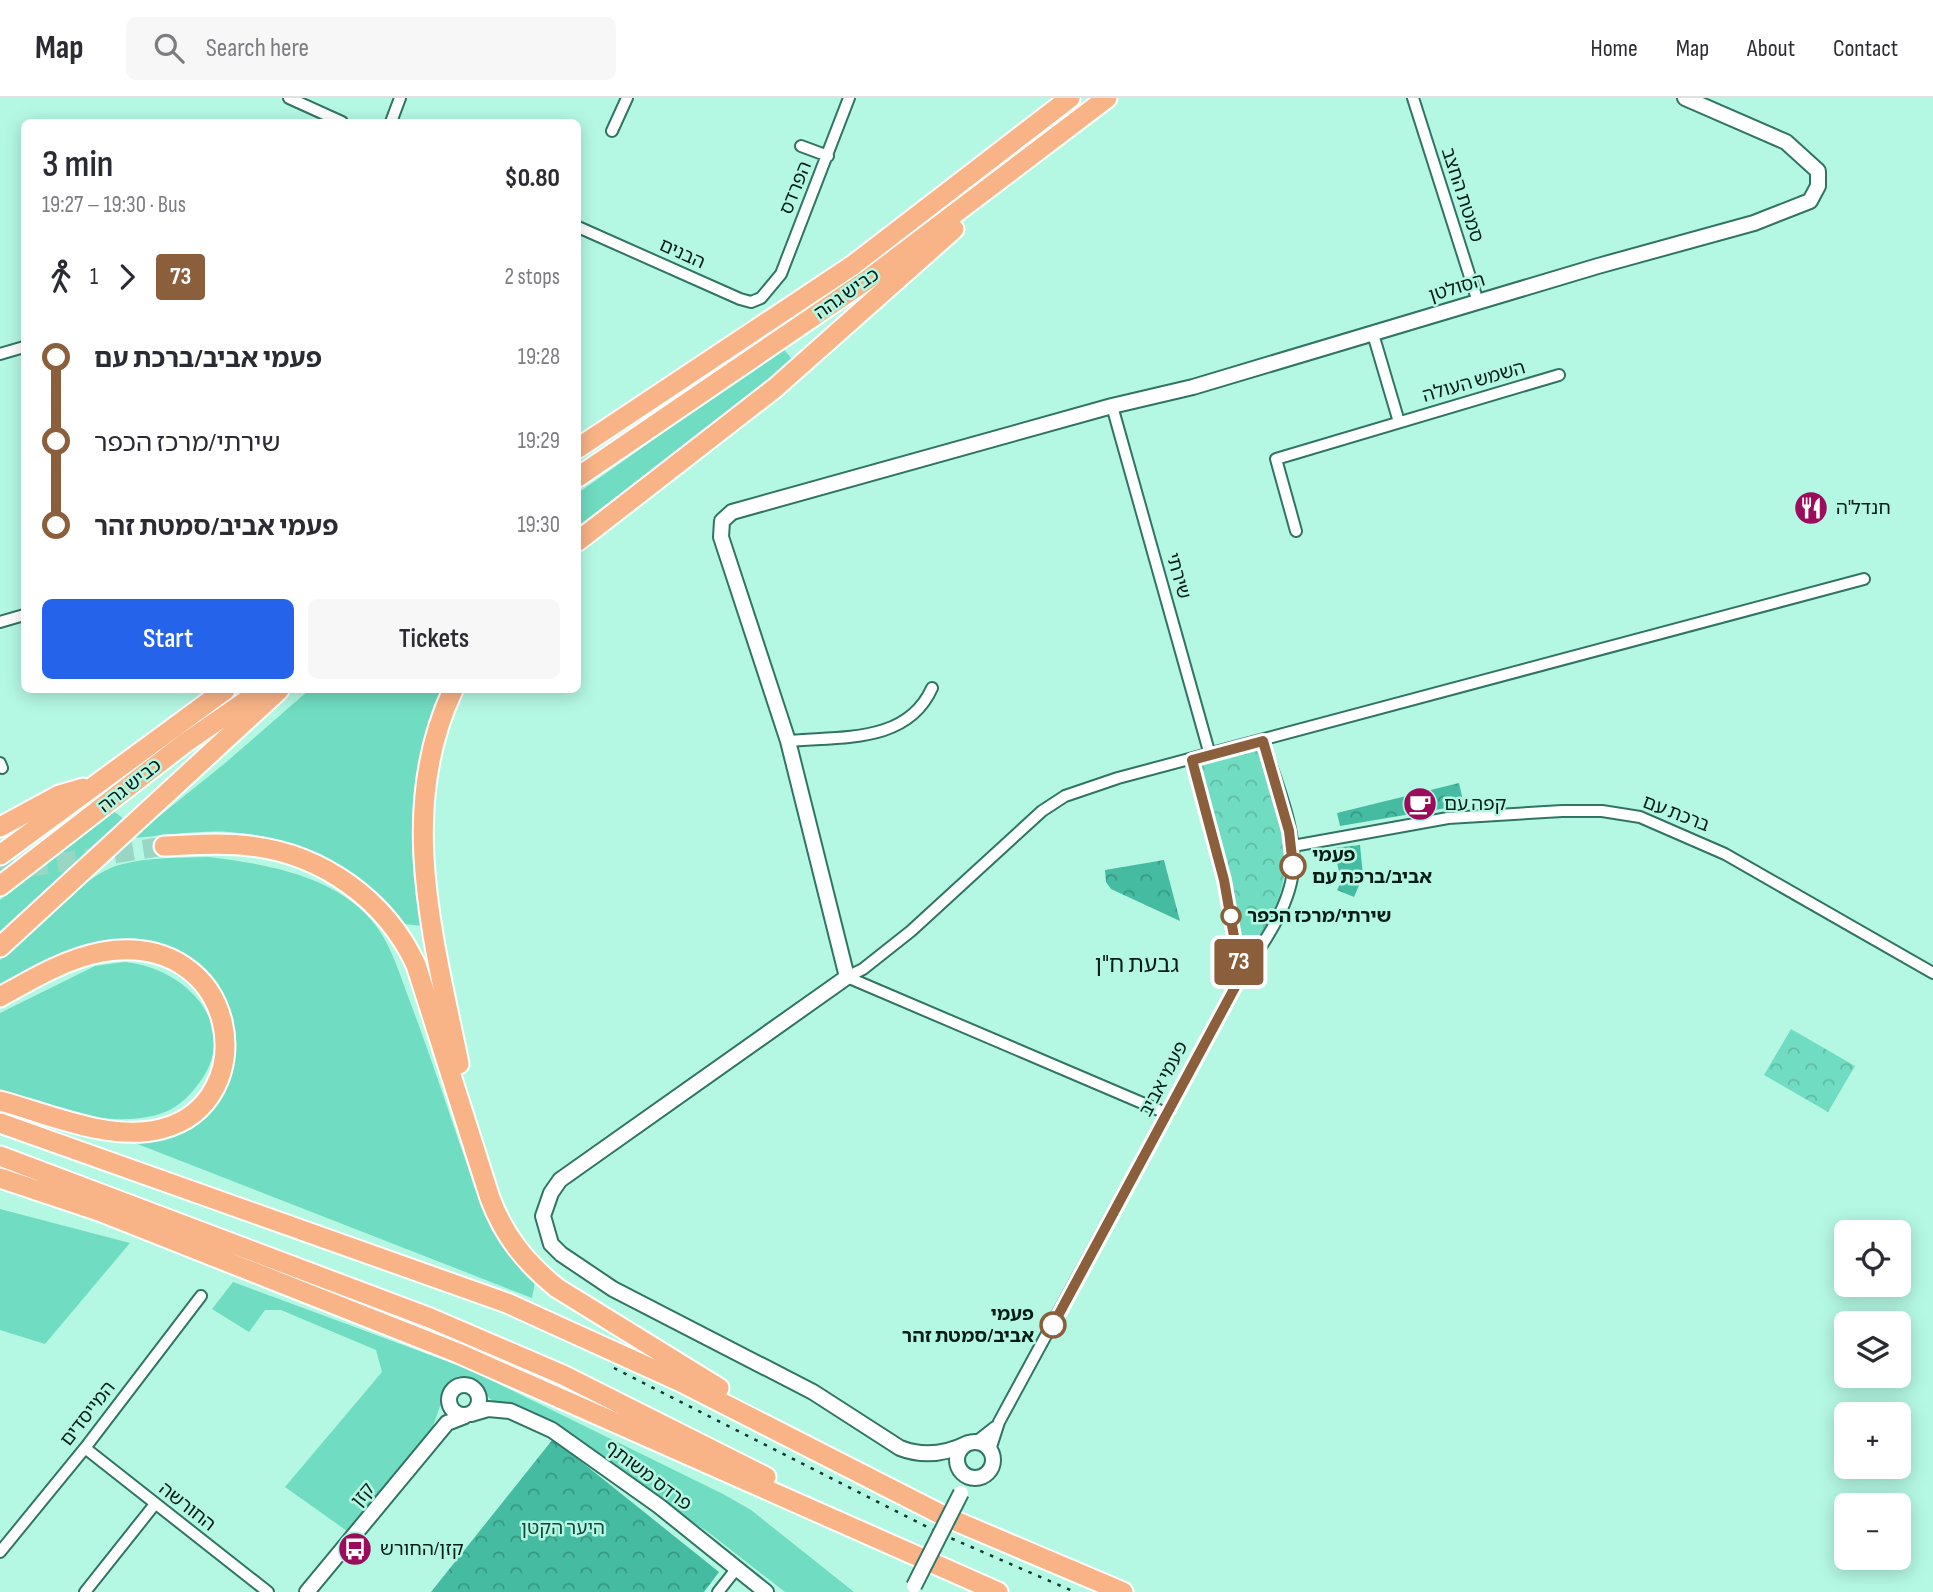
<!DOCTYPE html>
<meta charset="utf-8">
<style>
:root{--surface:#fff;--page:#f7f7f7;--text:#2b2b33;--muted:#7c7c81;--line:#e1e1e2;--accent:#2563eb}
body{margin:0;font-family:"Sofia Sans Condensed","Noto Sans Hebrew",sans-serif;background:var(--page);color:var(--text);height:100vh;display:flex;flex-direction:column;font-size:26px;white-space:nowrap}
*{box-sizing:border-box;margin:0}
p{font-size:23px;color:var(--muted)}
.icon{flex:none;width:38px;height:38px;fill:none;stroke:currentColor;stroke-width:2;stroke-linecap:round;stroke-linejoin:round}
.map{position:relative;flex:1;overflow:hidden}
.side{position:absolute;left:21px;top:21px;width:560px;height:574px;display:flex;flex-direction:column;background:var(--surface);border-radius:10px;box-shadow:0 4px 18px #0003}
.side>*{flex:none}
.badge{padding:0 14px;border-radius:5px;font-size:24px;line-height:46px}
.buttons{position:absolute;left:1834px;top:1122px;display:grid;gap:14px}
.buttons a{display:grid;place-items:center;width:77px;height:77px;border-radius:10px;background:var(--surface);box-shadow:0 4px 18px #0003;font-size:35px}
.map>.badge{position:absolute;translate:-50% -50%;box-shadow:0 0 0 4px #fff}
.legs{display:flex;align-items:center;gap:10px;height:77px;padding:0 21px;font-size:23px}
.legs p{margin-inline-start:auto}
.overview{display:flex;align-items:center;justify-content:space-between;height:119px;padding:0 21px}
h1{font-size:38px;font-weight:600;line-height:52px}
.button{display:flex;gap:14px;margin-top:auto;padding:14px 21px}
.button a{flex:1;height:80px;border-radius:10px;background:var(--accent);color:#fff;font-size:28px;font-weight:600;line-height:80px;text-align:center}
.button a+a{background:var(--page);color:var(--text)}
ul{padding:0 21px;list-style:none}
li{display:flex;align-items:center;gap:24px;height:84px;font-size:26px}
li i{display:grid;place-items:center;width:10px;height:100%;margin:0 9px;background:currentColor}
li i::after{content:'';width:18px;height:18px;margin:-9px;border:5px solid;border-radius:50%;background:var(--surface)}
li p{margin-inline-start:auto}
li:first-child i{background:linear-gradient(#0000 50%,currentColor 0)}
li:last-child i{background:linear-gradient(currentColor 50%,#0000 0)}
header{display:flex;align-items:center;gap:42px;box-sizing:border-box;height:98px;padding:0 35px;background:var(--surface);border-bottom:2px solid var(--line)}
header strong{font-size:33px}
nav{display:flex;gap:38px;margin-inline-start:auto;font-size:24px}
.search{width:490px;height:63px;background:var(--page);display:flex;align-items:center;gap:18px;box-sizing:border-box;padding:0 24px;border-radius:10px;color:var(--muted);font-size:26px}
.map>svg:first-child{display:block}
.grass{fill:#70dcc1}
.forest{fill:url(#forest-crowns)}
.park{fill:url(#park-crowns)}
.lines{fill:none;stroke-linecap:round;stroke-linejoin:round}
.highway-tunnel{stroke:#99d7c5;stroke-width:19;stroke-dasharray:19 10;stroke-linecap:butt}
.street-casing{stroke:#317464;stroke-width:14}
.secondary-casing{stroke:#317464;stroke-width:18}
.highway-casing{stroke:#fff;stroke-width:23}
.street{stroke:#fff;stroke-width:10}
.secondary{stroke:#fff;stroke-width:14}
.highway{stroke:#f8b486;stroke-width:19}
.rail{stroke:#16362e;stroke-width:2.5;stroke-dasharray:3.5 7;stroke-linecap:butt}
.secondary-bridge-casing{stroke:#317464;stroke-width:18;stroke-linecap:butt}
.secondary-bridge{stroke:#fff;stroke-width:14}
.line-1-casing{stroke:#fff;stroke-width:16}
.line-1{stroke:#8b5e3c;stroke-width:10}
.stop-1-dot{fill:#fff;stroke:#8b5e3c;stroke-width:3.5}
.labels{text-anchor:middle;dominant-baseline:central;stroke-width:5;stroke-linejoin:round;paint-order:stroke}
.street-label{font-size:19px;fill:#011c16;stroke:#b4f8e4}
.poi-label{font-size:19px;fill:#011c16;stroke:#b4f8e4;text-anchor:start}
.stop-label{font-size:19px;font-weight:bold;fill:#011c16;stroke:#b4f8e4;text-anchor:start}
.park-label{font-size:19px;fill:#13463b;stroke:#b4f8e4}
.quarter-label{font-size:23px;fill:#011c16;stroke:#b4f8e4}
</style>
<header>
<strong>Map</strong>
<div class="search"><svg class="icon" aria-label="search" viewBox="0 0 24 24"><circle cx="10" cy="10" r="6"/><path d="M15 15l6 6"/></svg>Search here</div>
<nav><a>Home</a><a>Map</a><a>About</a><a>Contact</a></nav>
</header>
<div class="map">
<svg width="1933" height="1494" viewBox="0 0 1933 1494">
<defs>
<pattern id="forest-crowns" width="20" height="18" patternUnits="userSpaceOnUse" patternTransform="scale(1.75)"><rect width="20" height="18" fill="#45bca1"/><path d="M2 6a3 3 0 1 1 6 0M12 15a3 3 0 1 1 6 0" fill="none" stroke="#379882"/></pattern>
<pattern id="park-crowns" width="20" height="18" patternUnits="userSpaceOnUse" patternTransform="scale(1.75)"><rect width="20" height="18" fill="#70dcc1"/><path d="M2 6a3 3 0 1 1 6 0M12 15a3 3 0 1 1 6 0" fill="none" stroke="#5fbca5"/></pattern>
</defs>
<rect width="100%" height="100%" fill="#b4f8e4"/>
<path class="grass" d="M 783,250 L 794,264 L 578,428 L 578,395 Z
M 309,592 L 442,592 C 405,681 408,734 423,828 L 404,826 C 364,770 298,739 229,734 C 198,732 164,738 132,740 L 224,666 Z
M 112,712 L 124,721 L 0,837 L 0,802 Z
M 209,759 C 266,766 340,778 377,829 C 392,850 400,877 409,901 C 430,956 448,1012 467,1067 C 482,1114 496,1152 535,1184 L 532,1200 L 135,1045 C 222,1023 261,966 212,883 C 183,871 152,853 121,845 C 87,836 28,872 0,890 L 0,862 C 30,835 85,774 123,766 C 151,759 180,760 209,759 Z
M 124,864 C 186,869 245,930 196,989 C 184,1005 168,1016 147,1019 C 99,1028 47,1007 0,996 L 0,915 L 95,868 Z
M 0,1111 L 130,1145 L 45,1246 L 0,1232 Z
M 233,1184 L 468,1271 L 723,1396 L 751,1412 L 854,1494 L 785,1494 L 708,1434 L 539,1321 L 498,1307 L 484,1296 L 475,1284 L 459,1278 L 449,1283 L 432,1331 L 347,1433 L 285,1389 L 382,1274 L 376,1252 L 281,1212 L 265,1212 L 249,1234 L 212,1211 Z"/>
<path class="forest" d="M 1459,685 L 1464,707 L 1340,728 L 1337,715 Z
M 1360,747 L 1363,778 L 1354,799 L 1337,792 L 1341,784 L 1334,750 Z
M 1164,762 L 1180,823 L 1111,791 L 1106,784 L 1105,772 Z
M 553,1341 L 719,1474 L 704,1494 L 431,1494 Z"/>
<path class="park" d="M 1261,649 C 1278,714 1302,756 1270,821 C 1265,831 1260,846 1249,851 L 1243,848 L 1198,666 Z
M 1791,931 L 1855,968 L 1828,1014 L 1764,977 Z"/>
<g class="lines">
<path class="highway-tunnel" d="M 0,774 L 164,748"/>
<g class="street-casing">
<path id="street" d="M 289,0 L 342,24
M 1413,0 L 1478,204
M 391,24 L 400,0
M 612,33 L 627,0
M 801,48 L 828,58
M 578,129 L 740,201 L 751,204 L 761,200 L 781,176 L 849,0
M 1373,236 L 1399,324
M 0,256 L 24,249
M 1112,308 L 1210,657
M 1296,433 L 1276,361 L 1559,277
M 0,524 L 24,517
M 788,643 C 841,638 907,646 932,590
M 1192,662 L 1224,782 L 1241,878
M 0,665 L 2,670
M 1293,748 L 1448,720 L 1562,713 L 1602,713 L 1640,719 L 1725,756 L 1933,875
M 847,879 L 863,871 L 911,833 L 1042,713 L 1065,698 L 1118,680 L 1864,481
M 847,879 L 1168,1016
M 976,1344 L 995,1329
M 85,1350 L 268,1494
M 990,1352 L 999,1324 L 1241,878 C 1262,848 1289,810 1293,773 C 1297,730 1275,683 1263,643
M 0,1454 L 85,1350 L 201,1198
M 85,1494 L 155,1406
M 718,1494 L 737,1470"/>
</g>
<g class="secondary-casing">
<path id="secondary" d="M449 1302a15 15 0 1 1 30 0a15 15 0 1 1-30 0Z
M 471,1316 L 488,1311 L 510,1313 L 552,1332 L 659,1408 L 766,1494
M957 1362a18 18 0 1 1 36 0a18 18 0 1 1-36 0Z
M 968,1345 C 946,1356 923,1359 900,1350 L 813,1294 L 613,1191 L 561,1156 L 551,1146 L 543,1118 L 551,1095 L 560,1082 L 847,879 L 788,643 L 721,439 L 722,423 L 732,414 L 1112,308 L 1193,289 L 1598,168 L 1754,125 L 1810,103 L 1818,88 L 1818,73 L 1786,44 L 1685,0
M 307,1494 L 447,1325 L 465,1318"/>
</g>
<g class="highway-casing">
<path id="highway" d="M 578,350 L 853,167 L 1070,0
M 578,379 L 867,182 L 1107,0
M 578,443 L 775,290 L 954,131
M 453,592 C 396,712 434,842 459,966
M 0,729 L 59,697 L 83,690
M 164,748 C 192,747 221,744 250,748 C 322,756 386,802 416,867 L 490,1100 C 504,1138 526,1165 557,1190 L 719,1290
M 0,757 L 225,592
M 0,788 L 185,645 L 262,592
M 0,849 L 279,592
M 0,899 C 32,881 65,861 102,854 C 240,831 265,1005 161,1031 C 110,1044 49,1016 0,1003
M 0,1025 L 507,1205 L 681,1284 L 946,1419 L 1123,1494
M 0,1058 L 430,1220 L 563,1277 L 766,1379
M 0,1080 L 99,1113 L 458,1255 L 998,1494"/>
</g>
<use href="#street" class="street"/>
<use href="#secondary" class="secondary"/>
<use href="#highway" class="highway"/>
<path class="rail" d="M 614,1270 L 939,1435 L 1075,1494"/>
<g class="secondary-bridge-casing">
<path id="secondary-bridge" d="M 914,1488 L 961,1395"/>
</g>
<use href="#secondary-bridge" class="secondary-bridge"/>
</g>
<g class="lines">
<g class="line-1-casing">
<path id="line-1" d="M 1053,1227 L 1241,878 L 1224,782 L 1192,662 L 1263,643 L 1289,733 L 1293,768"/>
</g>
<use href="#line-1" class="line-1"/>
</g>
<defs>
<g id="restaurant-disc" transform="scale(1.75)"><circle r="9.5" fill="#9b0c5c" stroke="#b4f8e4"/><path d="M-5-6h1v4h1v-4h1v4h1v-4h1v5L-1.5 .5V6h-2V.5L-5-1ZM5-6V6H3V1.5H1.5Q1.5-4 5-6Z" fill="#fff"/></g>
<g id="cafe-disc" transform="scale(1.75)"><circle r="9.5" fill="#9b0c5c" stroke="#b4f8e4"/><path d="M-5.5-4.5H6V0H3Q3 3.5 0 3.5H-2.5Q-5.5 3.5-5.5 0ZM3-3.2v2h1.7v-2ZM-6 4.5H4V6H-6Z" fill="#fff"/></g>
<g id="bus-disc" transform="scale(1.75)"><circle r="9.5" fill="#9b0c5c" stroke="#b4f8e4"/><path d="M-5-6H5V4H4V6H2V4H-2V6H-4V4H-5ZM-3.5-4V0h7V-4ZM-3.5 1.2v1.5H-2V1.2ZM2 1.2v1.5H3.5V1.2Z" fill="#fff"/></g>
</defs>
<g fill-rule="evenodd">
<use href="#restaurant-disc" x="1811" y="410"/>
<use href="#cafe-disc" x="1420" y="706"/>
<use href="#bus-disc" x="355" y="1451"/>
</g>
<g class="stop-1-dot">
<circle cx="1293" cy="768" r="12"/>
<circle cx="1231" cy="818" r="9"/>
<circle cx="1053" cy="1227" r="12"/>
</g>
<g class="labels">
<g class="street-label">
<text transform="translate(796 90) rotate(-68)">הפרדס</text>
<text transform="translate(1462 97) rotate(72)">סמטת החצב</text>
<text transform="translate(682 156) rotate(24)">הבנים</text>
<text transform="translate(1457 190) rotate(-17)">הסולטן</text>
<text transform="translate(847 196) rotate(-35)">כביש גהה</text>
<text transform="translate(1474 284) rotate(-16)">השמש העולה</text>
<text transform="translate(1178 478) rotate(74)">שירתי</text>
<text transform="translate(130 688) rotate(-38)">כביש גהה</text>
<text transform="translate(1676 716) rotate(21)">ברכת עם</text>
<text transform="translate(1164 981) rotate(-62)">פעמי אביב</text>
<text transform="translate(88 1316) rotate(-52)">המייסדים</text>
<text transform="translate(648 1378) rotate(37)">פרדס משותף</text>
<text transform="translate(363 1397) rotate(-50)">קזן</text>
<text transform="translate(187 1409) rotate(38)">החורשה</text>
</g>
<g class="poi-label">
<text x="1836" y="410">חנדל'ה</text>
<text x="1444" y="706">קפה עם</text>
<text x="380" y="1451">קזן/החורש</text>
</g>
<g class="stop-label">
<text x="1312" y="757">פעמי<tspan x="1312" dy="22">אביב/ברכת עם</tspan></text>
<text x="1247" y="818">שירתי/מרכז הכפר</text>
<text x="1034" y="1216" text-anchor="end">פעמי<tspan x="1034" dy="22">אביב/סמטת זהר</tspan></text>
</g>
<g class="park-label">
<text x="563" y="1430">היער הקטן</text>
</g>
<g class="quarter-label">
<text x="1137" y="867">גבעת ח"ן</text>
</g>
</g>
</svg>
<div class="buttons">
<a><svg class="icon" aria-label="locate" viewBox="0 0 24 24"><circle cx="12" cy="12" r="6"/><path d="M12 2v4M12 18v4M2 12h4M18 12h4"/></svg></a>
<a><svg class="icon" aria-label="layers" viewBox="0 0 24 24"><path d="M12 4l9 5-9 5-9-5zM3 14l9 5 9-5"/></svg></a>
<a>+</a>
<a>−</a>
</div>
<b class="badge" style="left:1239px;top:864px;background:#8b5e3c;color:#fff">73</b>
<section class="side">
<div class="overview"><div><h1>3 min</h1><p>19:27 – 19:30 · Bus</p></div><b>$0.80</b></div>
<div class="legs"><svg class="icon" aria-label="walk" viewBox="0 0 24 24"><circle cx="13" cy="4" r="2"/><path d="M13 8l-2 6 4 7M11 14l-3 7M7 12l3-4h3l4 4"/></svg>1<svg class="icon" aria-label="forward" viewBox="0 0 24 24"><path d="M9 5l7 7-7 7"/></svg><b class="badge" style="background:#8b5e3c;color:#fff">73</b><p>2 stops</p></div>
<ul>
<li><i style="color:#8b5e3c"></i><b>פעמי אביב/ברכת עם</b><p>19:28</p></li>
<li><i style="color:#8b5e3c"></i><span>שירתי/מרכז הכפר</span><p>19:29</p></li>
<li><i style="color:#8b5e3c"></i><b>פעמי אביב/סמטת זהר</b><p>19:30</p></li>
</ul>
<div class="button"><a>Start</a><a>Tickets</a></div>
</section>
</div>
